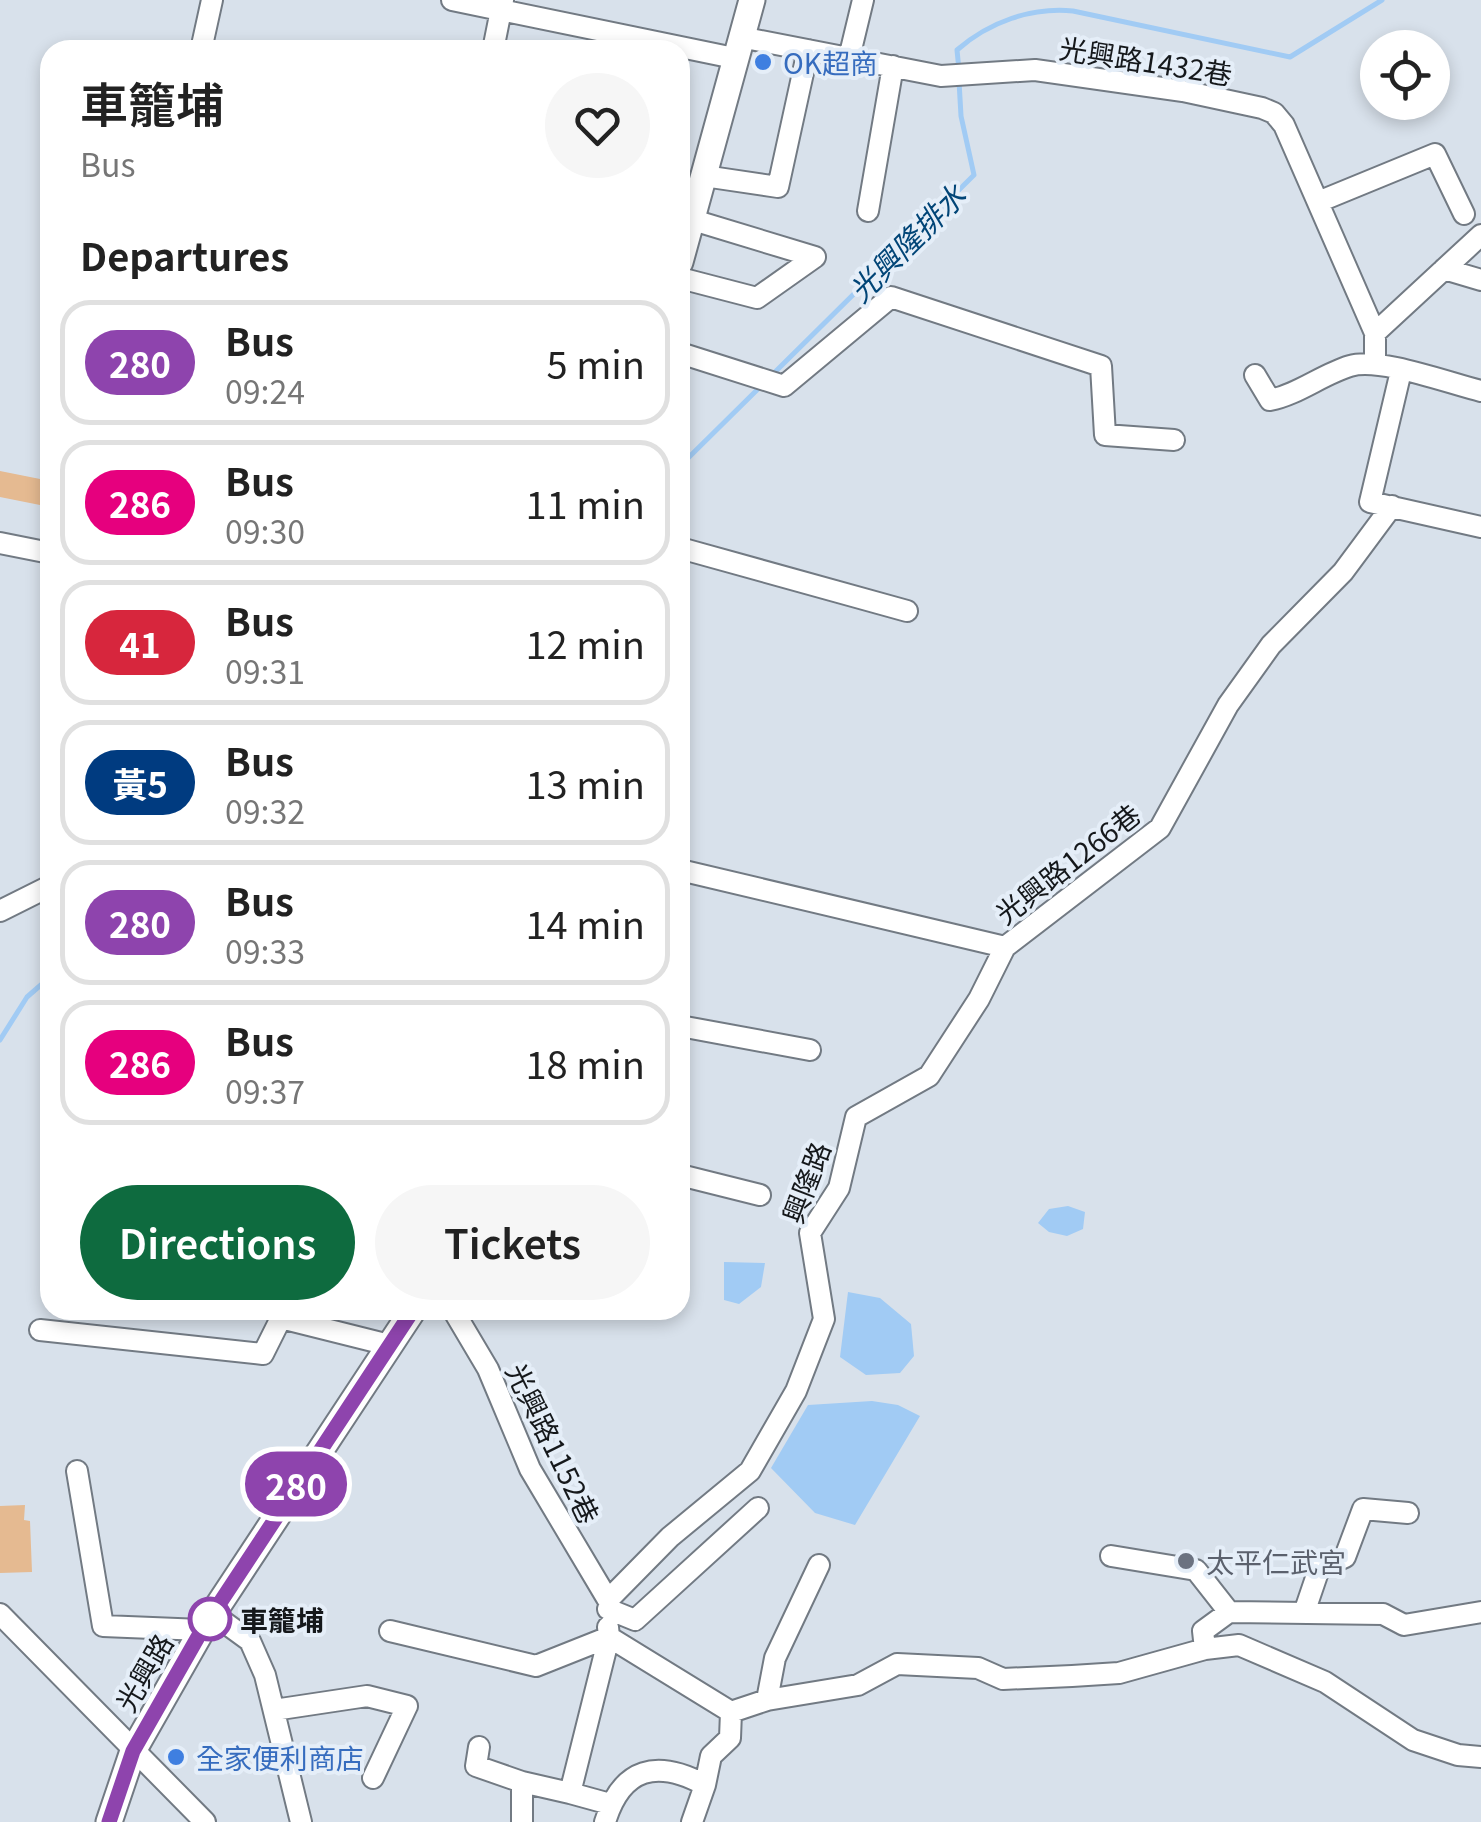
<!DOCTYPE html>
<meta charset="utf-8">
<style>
:root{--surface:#fff;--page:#f6f6f6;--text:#222;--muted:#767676;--line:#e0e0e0;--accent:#0e6b3f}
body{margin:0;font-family:Georgia,"Noto Sans TC",serif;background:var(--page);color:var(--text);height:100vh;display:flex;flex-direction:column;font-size:38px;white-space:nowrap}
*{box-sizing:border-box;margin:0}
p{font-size:32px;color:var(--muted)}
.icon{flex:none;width:55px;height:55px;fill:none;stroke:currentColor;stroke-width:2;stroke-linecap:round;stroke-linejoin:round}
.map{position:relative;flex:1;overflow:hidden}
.sheet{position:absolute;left:40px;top:40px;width:650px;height:1280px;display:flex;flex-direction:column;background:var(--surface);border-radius:30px;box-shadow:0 5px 15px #0003}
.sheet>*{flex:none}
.badge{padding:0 20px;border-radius:32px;font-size:35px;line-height:65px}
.fabs{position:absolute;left:1360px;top:30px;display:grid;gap:20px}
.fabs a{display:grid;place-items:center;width:90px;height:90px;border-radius:50%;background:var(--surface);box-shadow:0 5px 15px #0003;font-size:50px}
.map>.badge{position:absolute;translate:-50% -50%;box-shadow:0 0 0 5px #fff}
h2{padding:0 40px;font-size:38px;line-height:90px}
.round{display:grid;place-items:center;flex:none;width:105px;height:105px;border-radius:52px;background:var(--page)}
.head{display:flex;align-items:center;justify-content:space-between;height:170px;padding:0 40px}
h1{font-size:48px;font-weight:600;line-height:75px}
.cta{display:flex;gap:20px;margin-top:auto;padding:20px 40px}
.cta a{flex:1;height:115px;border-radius:60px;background:var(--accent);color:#fff;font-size:40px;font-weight:600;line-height:115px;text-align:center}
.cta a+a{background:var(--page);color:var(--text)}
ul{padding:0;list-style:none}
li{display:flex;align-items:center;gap:30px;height:125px;margin:0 20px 15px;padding:0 20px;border:5px solid var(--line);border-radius:30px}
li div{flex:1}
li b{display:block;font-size:38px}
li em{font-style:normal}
li .badge{min-width:110px;font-weight:700;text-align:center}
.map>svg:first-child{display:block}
.water{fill:#a1cbf4}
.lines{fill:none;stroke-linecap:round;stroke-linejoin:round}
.stream{stroke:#a1cbf4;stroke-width:5}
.building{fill:#e5ba91}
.minor-casing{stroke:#727a83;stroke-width:24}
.major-casing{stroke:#727a83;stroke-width:29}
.minor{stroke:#fff;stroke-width:20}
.major{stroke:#fff;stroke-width:25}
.line-casing{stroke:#fff;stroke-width:22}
.line{stroke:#8e44ad;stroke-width:15}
.shop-dot{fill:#3f7fe0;stroke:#e5eef8;stroke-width:4}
.worship-dot{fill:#6b7280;stroke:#e5eef8;stroke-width:4}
.stop-dot{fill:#fff;stroke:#8e44ad;stroke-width:5}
.labels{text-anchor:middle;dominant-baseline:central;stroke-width:8;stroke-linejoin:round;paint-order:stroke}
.street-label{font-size:28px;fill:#15181b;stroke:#e5eef8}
.shop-label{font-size:28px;fill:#366cbe;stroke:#e5eef8;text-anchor:start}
.worship-label{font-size:28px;fill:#5b616d;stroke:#e5eef8;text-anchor:start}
.stop-label{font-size:28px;font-weight:bold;fill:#15181b;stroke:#e5eef8;text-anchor:start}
.water-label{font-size:30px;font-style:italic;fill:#014577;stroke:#e5eef8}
</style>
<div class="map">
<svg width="1481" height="1822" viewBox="0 0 1481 1822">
<rect width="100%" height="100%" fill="#d8e1eb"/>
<path class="water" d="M 1068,1206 L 1085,1212 L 1083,1229 L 1067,1236 L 1049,1232 L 1038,1223 L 1049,1209 Z
M 724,1262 L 765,1263 L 761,1287 L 739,1304 L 724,1300 Z
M 848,1292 L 880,1298 L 911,1324 L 914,1356 L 900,1373 L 866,1375 L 840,1357 Z
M 872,1401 L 898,1405 L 920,1416 L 855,1525 L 815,1513 L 771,1468 L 808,1405 Z"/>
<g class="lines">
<path class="stream" d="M 959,70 L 957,50 C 989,22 1031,7 1073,11 L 1290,57 L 1382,0
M 772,375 L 974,175 L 961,116 L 959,81
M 680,466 L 761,386
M 0,1040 L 27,997 L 50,977"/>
</g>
<path class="building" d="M 0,471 L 50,481 L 50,507 L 0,497 Z
M 25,1505 L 24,1520 L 30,1521 L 32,1572 L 0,1573 L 0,1506 Z"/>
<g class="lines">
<g class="minor-casing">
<path id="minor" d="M 452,0 L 734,58
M 740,37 L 941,76 L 1035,70 L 1183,91 L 1262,108 L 1274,113 L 1284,125 L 1375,333 L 1375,362
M 201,50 L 212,0
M 493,50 L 503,0
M 849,58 L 863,0
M 704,176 L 778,187 L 808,50
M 1318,202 L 1435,154 L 1464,214
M 868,211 L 893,66
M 693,220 L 815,257
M 1444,269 L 1481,280
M 680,278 L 757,298 L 815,257
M 1375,333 L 1481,235
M 680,353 L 784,386 L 891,297 L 1101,366 L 1105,435 L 1174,440
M 1401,371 L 1370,502 L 1481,527
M 1255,375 L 1270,400 C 1297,395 1323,374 1350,366 C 1380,357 1448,383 1481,391
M 0,543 L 50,553
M 680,548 L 907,611
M 680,870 L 1005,947 L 1160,828 L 1228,705 L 1271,645 L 1343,572 L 1392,506
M 0,911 L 50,886
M 680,1026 L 810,1050
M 680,1175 L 760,1195
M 453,1310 L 488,1369 L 530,1469 L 608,1600
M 40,1330 L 263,1354 L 281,1318 L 389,1345
M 77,1471 L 103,1626 L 202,1630
M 1111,1556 L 1196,1570 L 1229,1612 L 1203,1631 L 1205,1649
M 608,1600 L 670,1537 L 750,1471 L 796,1391 L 824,1319 L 810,1233 L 839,1188 L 856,1117 L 929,1076 L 979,999 L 1005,947
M 608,1609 L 635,1620 L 758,1508
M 1229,1612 L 1383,1614 L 1404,1625 L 1481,1612
M 1304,1613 L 1319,1569 L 1345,1557 L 1363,1509 L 1408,1513
M 0,1614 L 205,1822
M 213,1614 L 250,1641 L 265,1675 L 301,1822
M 608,1627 L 609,1637 L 731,1712
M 390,1631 L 536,1666 L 609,1637
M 767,1700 L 775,1658 L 819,1565
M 274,1710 L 367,1696 L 407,1706 L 373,1778
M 479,1747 L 476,1766 L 522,1782
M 570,1793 L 610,1804
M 522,1822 L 522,1782 L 570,1793 L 609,1637
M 605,1822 C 622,1767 657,1759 705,1785 L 711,1756 L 730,1738 L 731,1712 L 767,1700 L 858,1685 L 897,1664 L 978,1668 L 1003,1679 L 1072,1676 L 1119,1673 L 1205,1649 L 1239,1645 L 1325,1682 L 1413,1740 L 1458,1755 L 1481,1757
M 692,1822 L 705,1785"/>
</g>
<g class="major-casing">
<path id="major" d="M 680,262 L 752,0
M 109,1822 L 133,1751 L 202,1630 L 413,1310"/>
</g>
<use href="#minor" class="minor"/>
<use href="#major" class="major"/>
</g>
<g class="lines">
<g class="line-casing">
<path id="line" d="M 109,1822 L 133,1751 L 202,1630 L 413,1310"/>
</g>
<use href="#line" class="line"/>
</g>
<g class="shop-dot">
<circle cx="763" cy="62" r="10"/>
<circle cx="176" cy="1757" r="10"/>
</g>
<circle class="worship-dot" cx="1186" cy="1561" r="10"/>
<circle class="stop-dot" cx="210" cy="1619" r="20"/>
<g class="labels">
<g class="street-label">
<text transform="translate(1146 60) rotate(9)">光興路1432巷</text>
<text transform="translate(1067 863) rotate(-38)">光興路1266巷</text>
<text transform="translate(805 1182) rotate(-69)">興隆路</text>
<text transform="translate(554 1443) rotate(64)">光興路1152巷</text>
<text transform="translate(143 1672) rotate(-60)">光興路</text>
</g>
<g class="shop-label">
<text x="783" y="62">OK超商</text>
<text x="196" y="1757">全家便利商店</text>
</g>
<g class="worship-label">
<text x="1206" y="1561">太平仁武宮</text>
</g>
<g class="stop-label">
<text x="240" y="1619">車籠埔</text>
</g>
<g class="water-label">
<text transform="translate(906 242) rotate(-45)">光興隆排水</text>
</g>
</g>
</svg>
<div class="fabs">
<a><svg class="icon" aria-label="locate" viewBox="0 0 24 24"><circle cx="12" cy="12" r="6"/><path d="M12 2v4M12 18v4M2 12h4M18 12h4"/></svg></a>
</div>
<b class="badge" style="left:296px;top:1484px;background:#8e44ad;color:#fff">280</b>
<section class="sheet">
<div class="head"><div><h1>車籠埔</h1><p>Bus</p></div><a class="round"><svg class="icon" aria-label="heart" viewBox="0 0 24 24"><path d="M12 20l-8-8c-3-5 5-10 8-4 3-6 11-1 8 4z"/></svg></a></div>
<h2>Departures</h2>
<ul>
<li><span class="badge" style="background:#8e44ad;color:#fff">280</span><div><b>Bus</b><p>09:24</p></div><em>5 min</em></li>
<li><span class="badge" style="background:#e6007e;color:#fff">286</span><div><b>Bus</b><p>09:30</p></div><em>11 min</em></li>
<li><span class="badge" style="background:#d7263d;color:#fff">41</span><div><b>Bus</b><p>09:31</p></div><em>12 min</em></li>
<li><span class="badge" style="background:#003b80;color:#fff">黃5</span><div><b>Bus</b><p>09:32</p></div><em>13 min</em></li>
<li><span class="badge" style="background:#8e44ad;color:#fff">280</span><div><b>Bus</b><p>09:33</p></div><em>14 min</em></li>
<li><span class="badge" style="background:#e6007e;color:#fff">286</span><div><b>Bus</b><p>09:37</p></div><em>18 min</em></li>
</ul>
<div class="cta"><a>Directions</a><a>Tickets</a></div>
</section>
</div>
